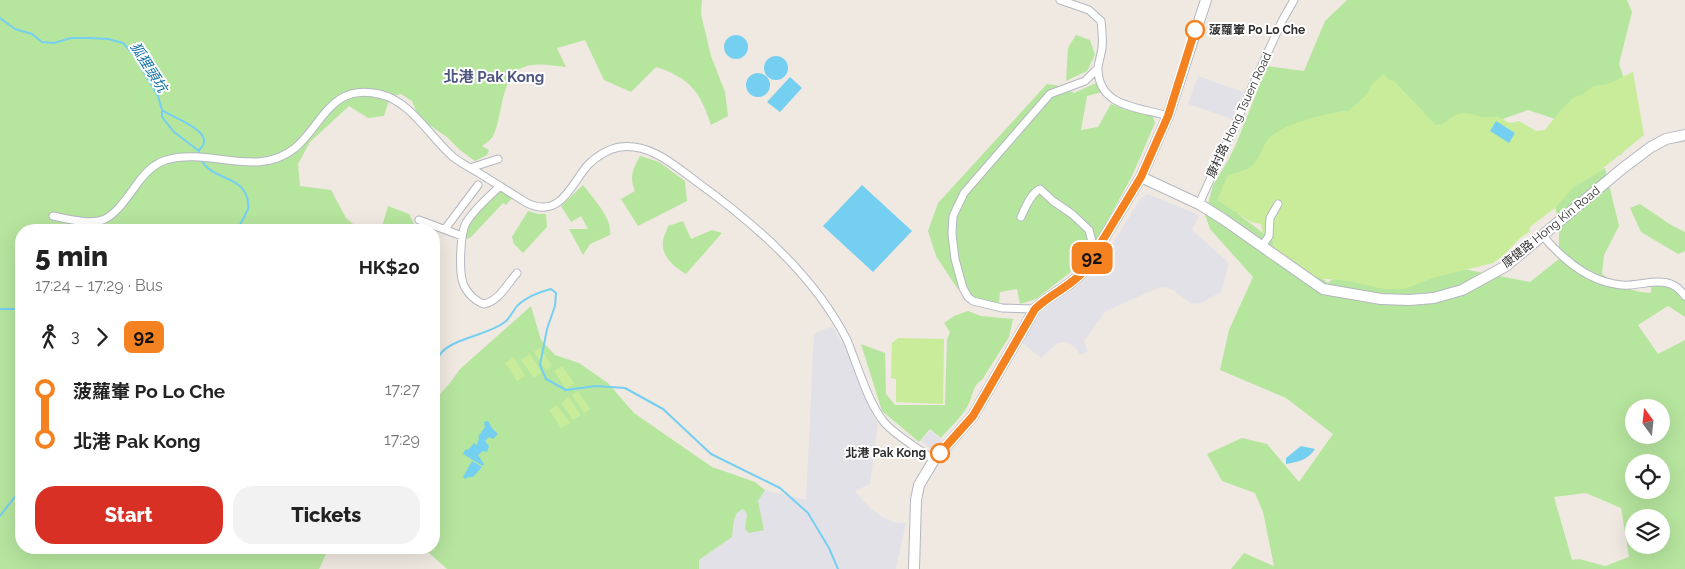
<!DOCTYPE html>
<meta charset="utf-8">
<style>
:root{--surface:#fff;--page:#f2f2f2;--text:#222;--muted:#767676;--accent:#d93025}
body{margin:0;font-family:Raleway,"Noto Sans TC",sans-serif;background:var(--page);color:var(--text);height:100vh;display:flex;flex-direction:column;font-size:19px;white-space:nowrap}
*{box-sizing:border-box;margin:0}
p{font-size:16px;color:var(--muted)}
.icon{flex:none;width:28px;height:28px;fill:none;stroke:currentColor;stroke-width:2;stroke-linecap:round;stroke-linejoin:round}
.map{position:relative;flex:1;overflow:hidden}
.panel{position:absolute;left:15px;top:224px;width:425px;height:330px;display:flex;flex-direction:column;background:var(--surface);border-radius:20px;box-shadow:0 5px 20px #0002}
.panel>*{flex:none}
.badge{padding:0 10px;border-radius:8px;font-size:18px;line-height:32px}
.needle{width:32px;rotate:345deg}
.buttons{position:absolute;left:1625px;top:399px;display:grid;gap:10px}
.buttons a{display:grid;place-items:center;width:45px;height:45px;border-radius:50%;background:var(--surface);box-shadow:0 5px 20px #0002;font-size:25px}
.map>.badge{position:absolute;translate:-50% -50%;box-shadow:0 0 0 2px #fff}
.legs{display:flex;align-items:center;gap:8px;height:55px;padding:0 20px;font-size:16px}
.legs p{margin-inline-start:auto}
.overview{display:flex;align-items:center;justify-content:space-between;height:85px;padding:0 20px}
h1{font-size:28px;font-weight:800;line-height:38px}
.button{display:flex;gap:10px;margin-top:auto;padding:10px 20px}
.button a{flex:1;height:58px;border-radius:20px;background:var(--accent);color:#fff;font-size:20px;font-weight:800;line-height:58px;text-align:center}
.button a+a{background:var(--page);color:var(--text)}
ul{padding:0 20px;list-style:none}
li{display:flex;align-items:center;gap:18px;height:50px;font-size:19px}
li i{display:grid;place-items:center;width:8px;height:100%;margin:0 6px;background:currentColor}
li i::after{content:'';width:12px;height:12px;margin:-6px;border:4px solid;border-radius:50%;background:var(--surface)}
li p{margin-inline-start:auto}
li:first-child i{background:linear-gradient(#0000 50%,currentColor 0)}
li:last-child i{background:linear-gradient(currentColor 50%,#0000 0)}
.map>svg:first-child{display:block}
.industrial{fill:#e3e1e8}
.green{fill:#b6e59e;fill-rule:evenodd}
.pitch{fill:#c9ec9a}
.water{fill:#75cff0}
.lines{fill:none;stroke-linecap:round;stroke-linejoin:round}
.stream{stroke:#75cff0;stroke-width:2}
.street-casing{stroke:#b4b7c1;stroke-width:9}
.secondary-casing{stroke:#b4b7c1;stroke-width:12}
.street{stroke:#fff;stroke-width:7}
.secondary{stroke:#fff;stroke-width:10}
.line-1-casing{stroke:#fff;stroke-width:11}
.line-1{stroke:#f58220;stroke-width:8}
.stop-1-dot{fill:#fff;stroke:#f58220;stroke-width:2.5}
.labels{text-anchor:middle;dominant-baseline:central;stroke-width:4;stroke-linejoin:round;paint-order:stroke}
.stop-label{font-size:12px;font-weight:bold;fill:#2e2e2e;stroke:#fff;text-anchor:start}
.street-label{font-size:12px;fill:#2e2e2e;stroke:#fff}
.water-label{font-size:14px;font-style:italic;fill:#0d6fa3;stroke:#fff}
.quarter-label{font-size:15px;font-weight:bold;fill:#4d5680;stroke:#fff}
</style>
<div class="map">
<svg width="1685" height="569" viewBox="0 0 1685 569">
<rect width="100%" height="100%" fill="#efe9e1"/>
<path class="industrial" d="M 1198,76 L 1243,92 L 1232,119 L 1188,104 Z
M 1148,194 L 1199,215 L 1192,230 L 1229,263 L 1221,292 L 1201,303 L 1192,304 L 1173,290 L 1165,287 L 1158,288 L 1106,311 L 1084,341 L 1088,352 L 1080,355 L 1076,348 L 1070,344 L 1064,342 L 1058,343 L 1041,358 L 1020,341 L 1034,319 L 1053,302 L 1077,287 L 1090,275 L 1105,255 L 1141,198 Z
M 832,326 L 845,347 L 869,407 L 878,423 L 870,484 L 855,491 L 869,507 L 882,517 L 893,522 L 906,523 L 896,569 L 699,569 L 699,560 L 732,537 L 735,514 L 738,510 L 743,509 L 747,514 L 745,529 L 764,530 L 758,501 L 765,490 L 806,500 L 814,334 Z
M 930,430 L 942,440 L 936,448 L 931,449 L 921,441 Z"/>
<path class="green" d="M 0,0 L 702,0 L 701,14 L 711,56 L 725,92 L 728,116 L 711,125 C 700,91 690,78 656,67 L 631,92 L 604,80 L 585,40 L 557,48 L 566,67 C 553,66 536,62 524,67 C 500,75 503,117 493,136 C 491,140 486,143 482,146 L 489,150 L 487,155 L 475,161 L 460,150 L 447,137 L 419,118 L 412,101 L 401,94 L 390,97 L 384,116 L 368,118 L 349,106 L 310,142 L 298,164 L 300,186 L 331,190 L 346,218 L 358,228 L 371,230 L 21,230 L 21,548 L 336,548 L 327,552 L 319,569 L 0,569 Z
M 1347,0 L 1627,0 L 1632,12 L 1619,64 L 1641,128 L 1620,156 L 1612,122 L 1567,123 L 1528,110 L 1237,213 L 1328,283 L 1367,250 L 1530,282 L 1559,259 L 1559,232 L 1554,197 L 1605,168 L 1619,226 L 1604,255 L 1602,274 C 1620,285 1630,292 1651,293 L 1651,283 C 1663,285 1682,288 1685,301 C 1685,306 1685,312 1685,317 L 1668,306 L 1638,325 L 1658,354 L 1685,340 L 1685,569 L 1231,569 L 1244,553 L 1274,566 L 1263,512 L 1255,493 L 1222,481 L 1207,454 L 1242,438 L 1267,444 L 1299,482 L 1333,434 L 1286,398 L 1220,370 L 1229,330 L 1253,277 L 1210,229 L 1205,215 L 1213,185 L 1229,159 L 1237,142 L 1267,66 L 1304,71 L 1325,21 ZM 1634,408 L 1661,408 L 1661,435 L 1634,435 ZM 1634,462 L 1661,462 L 1661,490 L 1634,490 ZM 1586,493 L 1621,508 L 1629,557 L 1605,566 L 1579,559 L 1572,560 L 1554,497 ZM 1634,518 L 1661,518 L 1661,545 L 1634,545 Z
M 1076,35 L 1090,40 L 1095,55 L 1087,71 L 1066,81 L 1068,48 Z
M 1096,83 L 1103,92 L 1087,96 L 1081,130 L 1098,127 L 1111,104 L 1126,110 L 1150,114 L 1153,117 L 1155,123 L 1132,176 L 1086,260 L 1036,299 L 1020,304 L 1017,289 L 1000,292 L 999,303 L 980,302 L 957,288 L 936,256 L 928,231 L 938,203 L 1047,84 L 1060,86 L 1074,93 Z
M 640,156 L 659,162 L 685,181 L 687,201 L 638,226 L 621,199 L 635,191 C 629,177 633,169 640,156 Z
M 583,185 C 593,198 613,219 610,235 L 590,244 L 583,255 L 569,229 L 588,229 L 581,216 L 571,222 L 561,206 Z
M 502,187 L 514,196 L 506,205 L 503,203 L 471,237 L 467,239 L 464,235 L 472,217 Z
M 1640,204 L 1671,225 L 1685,232 L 1685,251 L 1678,254 L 1641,232 L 1630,208 Z
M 388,206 L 409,214 L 417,230 L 381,230 Z
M 528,211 L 538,214 L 546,214 L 547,227 L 523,253 L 514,244 L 512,237 Z
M 683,221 L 691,239 L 712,230 L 722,233 L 686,274 C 675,268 661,256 663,242 C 663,237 667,231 668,226 Z
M 531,306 L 541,340 L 555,355 L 579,363 L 608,383 L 634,413 L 712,467 L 755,482 L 765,490 L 758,501 L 764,530 L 749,533 L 745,529 L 747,514 L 743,509 C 732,513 734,526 732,537 L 699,560 L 699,569 L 447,569 L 428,552 L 420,548 L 434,548 L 434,401 L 450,383 L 460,369 Z
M 968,311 L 981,316 L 1013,319 L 1009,337 L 982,380 C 972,385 973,398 967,407 C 961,418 949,428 941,438 L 930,429 L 919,442 L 882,411 L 861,344 L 885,353 L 886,394 L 895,405 L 945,405 L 947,340 L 950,332 L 944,323 L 954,316 Z"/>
<path class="pitch" d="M 1633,72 L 1644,135 L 1596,174 L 1575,186 L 1556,207 L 1530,227 L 1529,232 L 1520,238 L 1504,255 L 1493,263 L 1433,278 L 1405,289 L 1383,289 L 1354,282 L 1329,279 L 1321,279 L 1303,270 L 1274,252 L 1273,241 L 1263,234 L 1261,224 L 1251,222 L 1217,200 L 1228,175 C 1235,173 1248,170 1253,165 C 1260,158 1262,146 1269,138 C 1283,125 1315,116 1334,113 C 1339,112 1343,110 1349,111 L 1367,94 L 1371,85 L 1383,74 L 1389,80 L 1394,81 L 1436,125 C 1447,125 1452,113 1464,113 C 1472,113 1479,118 1487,117 C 1490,117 1495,116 1498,117 C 1509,121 1506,125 1519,121 L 1536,131 L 1545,130 L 1560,111 L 1573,98 L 1583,94 L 1593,86 L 1608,84 Z
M 898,338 L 944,339 L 943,404 L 896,402 L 896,379 L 891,378 L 892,343 Z
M 540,348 L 552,366 L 546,370 L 534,352 Z
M 530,354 L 542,372 L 534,378 L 521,360 Z
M 514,357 L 525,376 L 517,381 L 505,363 Z
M 562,366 L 574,383 L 566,389 L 554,371 Z
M 578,391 L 590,409 L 584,413 L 572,395 Z
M 569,397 L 581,415 L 573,420 L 561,403 Z
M 557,405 L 570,423 L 561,428 L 549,410 Z"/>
<path class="water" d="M724 47a12 12 0 1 1 24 0a12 12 0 1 1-24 0Z
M764 68a12 12 0 1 1 24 0a12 12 0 1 1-24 0Z
M746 85a12 12 0 1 1 24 0a12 12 0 1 1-24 0Z
M 790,77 L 802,88 L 780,112 L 767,102 Z
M 1496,121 L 1515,133 L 1509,143 L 1490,131 Z
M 862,185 L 912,231 L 873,272 L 823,226 Z
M 488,421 L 492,428 L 498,434 L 493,439 L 489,437 L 485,441 L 489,446 L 487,452 L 483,451 L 478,455 L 484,464 L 483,466 L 463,454 L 465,450 L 469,449 L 474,443 L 477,445 L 479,438 L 478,437 L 485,427 L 484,422 Z
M 1301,446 L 1315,449 C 1308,460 1298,462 1286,464 L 1286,458 Z
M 472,461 L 482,467 L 473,477 L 469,477 L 465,479 L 463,477 Z"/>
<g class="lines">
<path class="stream" d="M 0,18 L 15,29 L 32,34 L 42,42 L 54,43 L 71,38 L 88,38 L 108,39 L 123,43 L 133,54 L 158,96 L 162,110 L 162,117 L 174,132 L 199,151 L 199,155
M 162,110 C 170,117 220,132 199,150
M 201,159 C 211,180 240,175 247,197 C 248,201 249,205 248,209 C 245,216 241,223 237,230
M 0,309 L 21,309
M 434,364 C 437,360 439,355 442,352 C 455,338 488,335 505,322 C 510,318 513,311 517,306 C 526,297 539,292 551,289 L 556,293 L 555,306 L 547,329 L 540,365 L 546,379 L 566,390 L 596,386 L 625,388 L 663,409 L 711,454 L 780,488 L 808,513 L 829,548 L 838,569
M 0,516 L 21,489"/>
<g class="street-casing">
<path id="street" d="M 1060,0 L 1089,10 L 1101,21 C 1102,30 1103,39 1102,48 C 1101,55 1099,61 1098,67 C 1097,108 1140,107 1168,116
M 470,168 L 498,159
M 500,186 C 489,197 474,209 466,223 C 460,234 459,272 463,283 C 466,292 476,302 484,304 C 499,301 508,283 517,273
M 1199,204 L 1282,21 L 1294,0
M 53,216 C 107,228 108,224 140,180 C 147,171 155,163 166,160 C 209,147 257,179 295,148 C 323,124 331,83 379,94 C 411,101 429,136 453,157 C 461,163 470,168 479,173 C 495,183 511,193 527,203 C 560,219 571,185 587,166 C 595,157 608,149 620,147 C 650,143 674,165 697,182 C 755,224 814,275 847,340 C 857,364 868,403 884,422 C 897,437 918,448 934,460
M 1021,217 C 1025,208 1031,193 1040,189 L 1053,201 L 1072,214 L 1089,230 L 1095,253
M 419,220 L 462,236
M 445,229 L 478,185
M 1542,235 C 1559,255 1581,275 1606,282 C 1614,284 1621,286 1629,285 C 1650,284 1670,274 1685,296
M 1262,246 L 1269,236 L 1270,218 L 1278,204
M 1035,309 L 1002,308 L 973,301 L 968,297 L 963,288 L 955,259 L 952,234 L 953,216 L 964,193 L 1050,94 L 1085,81 L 1098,68"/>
</g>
<g class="secondary-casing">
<path id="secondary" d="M 1141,177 L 1199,204 L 1223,219 L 1323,289 L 1381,299 L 1409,300 L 1434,298 L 1462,290 L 1506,266 L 1623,168 L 1651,147 L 1666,139 L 1685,135
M 914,569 L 916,500 L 919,485 L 934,460 L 973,416 L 1035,309 C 1050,294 1070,287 1084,271 L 1141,177 L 1168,116 L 1206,0"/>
</g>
<use href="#street" class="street"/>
<use href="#secondary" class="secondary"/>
</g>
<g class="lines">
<g class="line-1-casing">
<path id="line-1" d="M 940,453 L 973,416 L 1035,309 C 1050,294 1070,287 1084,271 L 1141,177 L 1168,116 L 1195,30"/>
</g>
<use href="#line-1" class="line-1"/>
</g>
<g class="stop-1-dot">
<circle cx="1195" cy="30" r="9"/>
<circle cx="940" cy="453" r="9"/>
</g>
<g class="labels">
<g class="stop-label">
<text x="1209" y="30">菠蘿輋 Po Lo Che</text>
<text x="926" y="453" text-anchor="end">北港 Pak Kong</text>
</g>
<g class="street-label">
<text transform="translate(1239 115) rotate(-65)">康村路 Hong Tsuen Road</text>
<text transform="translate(1551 227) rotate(-39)">康健路 Hong Kin Road</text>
</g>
<g class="water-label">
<text transform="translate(149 67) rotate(58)">狐狸頭坑</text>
</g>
<g class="quarter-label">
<text x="494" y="77">北港 Pak Kong</text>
</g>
</g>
</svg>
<div class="buttons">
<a><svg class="needle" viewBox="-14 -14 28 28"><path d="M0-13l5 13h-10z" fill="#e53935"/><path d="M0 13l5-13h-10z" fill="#767676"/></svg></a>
<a><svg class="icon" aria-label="locate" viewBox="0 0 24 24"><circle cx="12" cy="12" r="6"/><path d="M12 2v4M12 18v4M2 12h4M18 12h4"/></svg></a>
<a><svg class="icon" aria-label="layers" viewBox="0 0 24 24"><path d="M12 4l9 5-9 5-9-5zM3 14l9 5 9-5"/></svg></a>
</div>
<b class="badge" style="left:1092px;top:258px;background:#f58220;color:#111">92</b>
<section class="panel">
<div class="overview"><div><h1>5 min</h1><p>17:24 – 17:29 · Bus</p></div><b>HK$20</b></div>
<div class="legs"><svg class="icon" aria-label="walk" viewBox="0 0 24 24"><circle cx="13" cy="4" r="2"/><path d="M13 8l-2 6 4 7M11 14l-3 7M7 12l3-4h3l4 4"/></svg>3<svg class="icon" aria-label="forward" viewBox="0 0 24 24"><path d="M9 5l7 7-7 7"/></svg><b class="badge" style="background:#f58220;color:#111">92</b></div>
<ul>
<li><i style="color:#f58220"></i><b>菠蘿輋 Po Lo Che</b><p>17:27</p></li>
<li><i style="color:#f58220"></i><b>北港 Pak Kong</b><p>17:29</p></li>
</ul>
<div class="button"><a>Start</a><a>Tickets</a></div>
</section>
</div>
